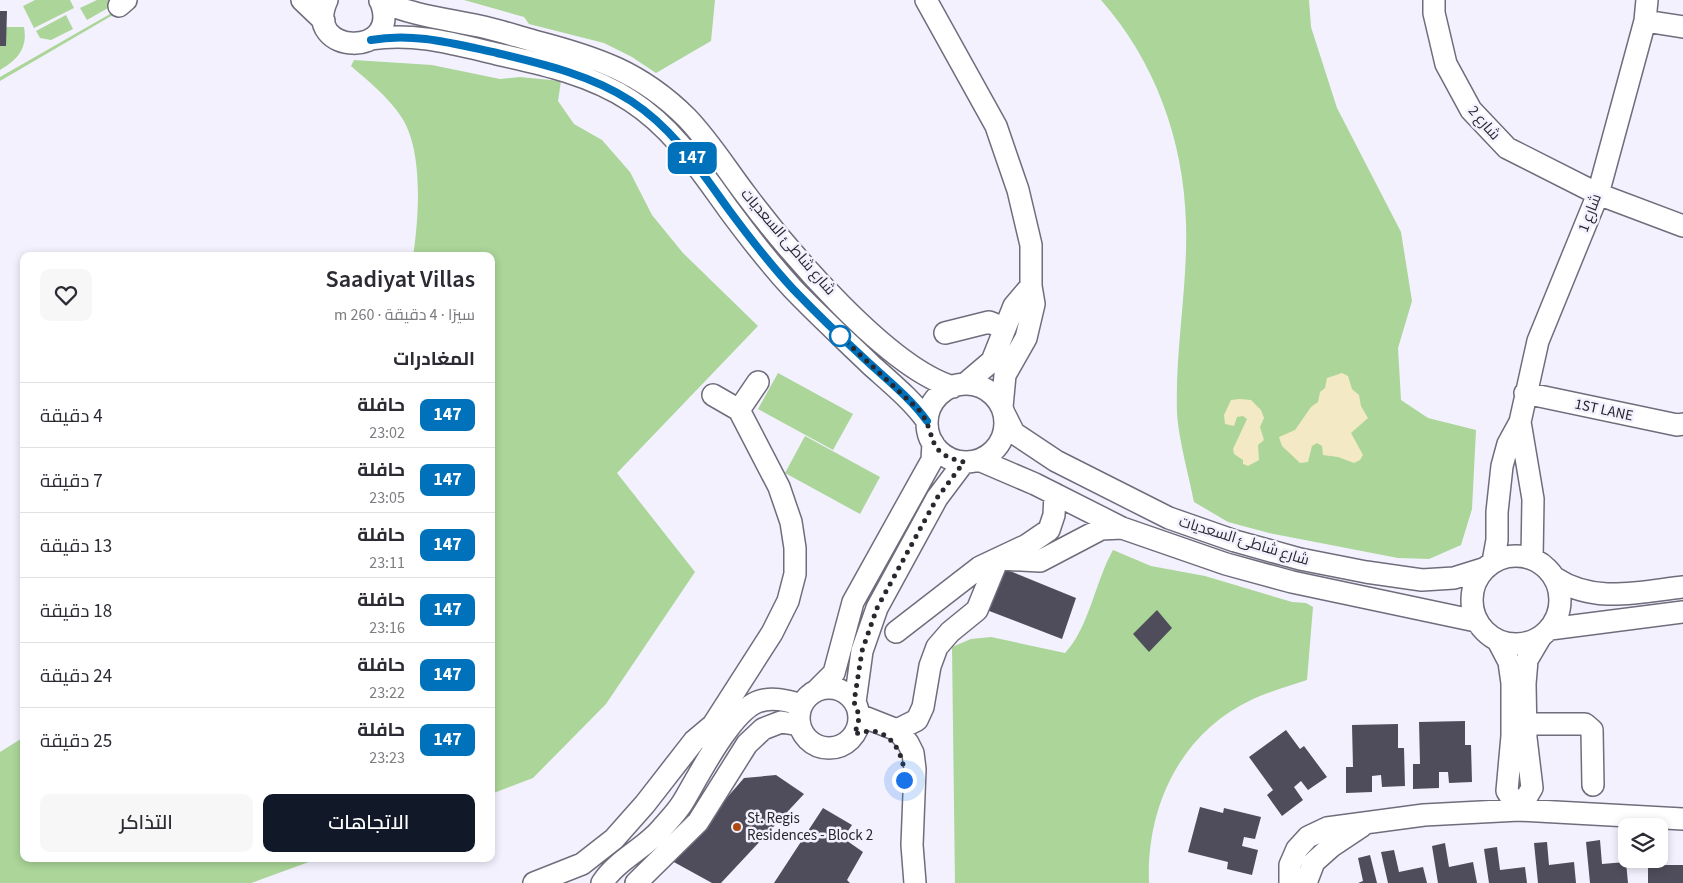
<!DOCTYPE html>
<html lang="ar">
<meta charset="utf-8">
<style>
:root{--surface:#fff;--page:#f7f7f7;--text:#2b2b33;--muted:#7c7c81;--line:#e1e1e2;--accent:#111827}
body{margin:0;font-family:"Source Sans 3",Cairo,sans-serif;background:var(--page);color:var(--text);direction:rtl;height:100vh;display:flex;flex-direction:column;font-size:19px;white-space:nowrap}
*{box-sizing:border-box;margin:0}
p{font-size:16px;color:var(--muted)}
.icon{flex:none;width:28px;height:28px;fill:none;stroke:currentColor;stroke-width:2;stroke-linecap:round;stroke-linejoin:round}
.map{position:relative;flex:1;overflow:hidden;direction:ltr}
.side{position:absolute;left:20px;top:252px;width:475px;height:610px;display:flex;flex-direction:column;background:var(--surface);border-radius:10px;box-shadow:0 2px 8px #0003;direction:rtl}
.side>*{flex:none}
.badge{padding:0 10px;border-radius:8px;font-size:18px;line-height:32px}
.buttons{position:absolute;left:1618px;top:818px;display:grid;gap:10px}
.buttons a{display:grid;place-items:center;width:50px;height:50px;border-radius:10px;background:var(--surface);box-shadow:0 2px 8px #0003;font-size:25px}
.you{position:absolute;width:25px;height:25px;margin:-12px;border:4px solid #fff;border-radius:50%;background:#1a73e8;box-shadow:0 0 0 8px #1a73e833}
.map>.badge{position:absolute;translate:-50% -50%;box-shadow:0 0 0 2px #fff}
h2{padding:0 20px;font-size:19px;line-height:45px}
.round{display:grid;place-items:center;flex:none;width:52px;height:52px;border-radius:10px;background:var(--page)}
.summary{display:flex;align-items:center;justify-content:space-between;height:85px;padding:0 20px}
h1{font-size:24px;font-weight:600;line-height:38px}
.action{display:flex;gap:10px;margin-top:auto;padding:10px 20px}
.action a{flex:1;height:58px;border-radius:10px;background:var(--accent);color:#fff;font-size:20px;font-weight:600;line-height:58px;text-align:center}
.action a+a{background:var(--page);color:var(--text)}
ul{padding:0;list-style:none}
li{display:flex;align-items:center;gap:15px;height:65px;padding:0 20px;border-top:1px solid var(--line)}
li div{flex:1}
li b{display:block;font-size:19px}
li em{font-style:normal}
li .badge{min-width:55px;font-weight:700;text-align:center}
.map>svg:first-child{display:block}
.green{fill:#abd599}
.sand{fill:#f3e9c4}
.building{fill:#4f4d5b}
.lines{fill:none;stroke-linecap:round;stroke-linejoin:round}
.minor-casing{stroke:#6f6d7c;stroke-width:24}
.minor{stroke:#fff;stroke-width:21}
.line-casing{stroke:#fff;stroke-width:11}
.line{stroke:#0072bc;stroke-width:8}
.walk{stroke:#28272d;stroke-width:5;stroke-dasharray:0 9}
.stop-dot{fill:#fff;stroke:#0072bc;stroke-width:2.5}
.poi-dot{fill:#ad4a11;stroke:#f3f1fe;stroke-width:2}
.labels{text-anchor:middle;dominant-baseline:central;stroke-width:5;stroke-linejoin:round;paint-order:stroke}
.street-label{font-size:15px;fill:#28272d;stroke:#f3f1fe}
.poi-label{font-size:15px;fill:#28272d;stroke:#f3f1fe;text-anchor:start}
</style>
<div class="map">
<svg width="1683" height="883" viewBox="0 0 1683 883">
<rect width="100%" height="100%" fill="#f3f1fe"/>
<path class="green" d="M 35,0 L 70,0 L 74,8 L 34,28 L 23,6 Z
M 97,0 L 112,0 L 115,4 L 87,20 L 80,8 Z
M 464,0 L 715,0 L 711,41 L 656,73 L 632,57 L 604,43 L 529,24 L 524,17 Z
M 1101,0 L 1309,0 L 1311,27 L 1337,108 L 1401,232 L 1412,301 L 1398,348 L 1401,400 L 1428,418 L 1476,430 L 1472,509 L 1461,545 L 1429,559 L 1398,558 L 1269,533 L 1228,522 L 1194,502 C 1189,476 1178,437 1177,412 C 1175,349 1188,286 1186,223 C 1184,141 1155,61 1101,0 Z
M 117,10 L 118,12 L 0,81 L 0,77 Z
M 66,15 L 73,29 L 51,40 L 40,38 L 36,31 Z
M 6,27 L 24,27 C 28,49 17,60 0,70 L 0,46 Z
M 354,60 L 432,65 L 500,79 L 520,77 L 561,81 L 558,101 L 574,124 L 602,140 L 630,172 L 652,215 L 683,253 L 758,326 L 617,473 L 695,572 L 606,704 L 533,778 L 491,794 L 491,256 L 413,256 C 419,217 424,148 400,115 C 387,96 368,81 351,66 Z
M 778,373 L 853,414 L 833,450 L 758,409 Z
M 805,436 L 880,477 L 860,514 L 785,473 Z
M 1113,550 L 1151,566 L 1205,576 L 1292,602 L 1306,603 L 1313,607 L 1307,680 C 1289,686 1271,691 1253,699 C 1181,732 1146,806 1149,883 L 955,883 L 952,647 L 971,639 L 991,637 L 1065,653 C 1089,628 1095,582 1113,550 Z
M 24,737 L 24,859 L 317,859 L 251,883 L 0,883 L 0,752 Z"/>
<path class="sand" d="M 1342,373 L 1348,376 L 1352,389 L 1359,395 L 1361,406 L 1368,418 L 1351,433 L 1363,455 L 1360,460 L 1354,463 L 1338,457 L 1323,455 L 1322,446 L 1317,443 L 1312,446 L 1308,462 L 1300,463 L 1282,446 L 1279,437 L 1295,430 L 1311,407 L 1318,402 L 1320,392 L 1325,388 L 1327,378 Z
M 1240,399 L 1251,400 L 1261,410 L 1264,418 L 1260,427 L 1264,440 L 1258,445 L 1259,460 L 1248,466 L 1243,464 L 1243,460 L 1234,454 L 1233,449 L 1247,419 L 1243,416 L 1237,417 L 1234,426 L 1225,424 L 1224,415 L 1231,400 Z"/>
<path class="building" d="M 0,11 L 7,11 L 6,46 L 0,46 Z
M 1000,567 L 1076,598 L 1062,639 L 984,609 Z
M 1157,610 L 1172,628 L 1149,652 L 1133,634 Z
M 1465,721 L 1465,745 L 1471,745 L 1472,782 L 1449,783 L 1448,772 L 1439,772 L 1439,788 L 1413,789 L 1413,764 L 1420,764 L 1419,722 Z
M 1398,724 L 1398,748 L 1404,748 L 1405,786 L 1382,787 L 1381,775 L 1372,776 L 1372,792 L 1346,793 L 1346,767 L 1353,767 L 1352,725 Z
M 1286,730 L 1300,749 L 1304,746 L 1327,777 L 1308,790 L 1301,781 L 1294,787 L 1303,800 L 1282,816 L 1267,795 L 1273,790 L 1249,757 Z
M 776,775 L 804,794 L 721,883 L 712,883 L 672,861 L 744,778 Z
M 1200,807 L 1223,813 L 1224,808 L 1261,817 L 1255,839 L 1244,837 L 1242,846 L 1258,850 L 1252,875 L 1227,869 L 1228,862 L 1188,852 Z
M 823,808 L 852,825 L 843,838 L 863,852 L 847,880 L 850,883 L 774,883 Z
M 1600,840 L 1602,864 L 1626,862 L 1628,883 L 1590,883 L 1586,842 Z
M 1659,841 L 1662,841 L 1662,865 L 1683,865 L 1683,883 L 1648,883 L 1648,859 L 1659,859 Z
M 1547,842 L 1549,865 L 1574,862 L 1576,883 L 1538,883 L 1534,843 Z
M 1445,843 L 1449,867 L 1473,862 L 1477,883 L 1438,883 L 1432,846 Z
M 1497,847 L 1500,870 L 1525,867 L 1527,883 L 1489,883 L 1484,849 Z
M 1394,850 L 1399,872 L 1423,867 L 1427,883 L 1388,883 L 1381,852 Z
M 1370,855 L 1377,883 L 1358,883 L 1363,881 L 1358,858 Z"/>
<g class="lines">
<g class="minor-casing">
<path id="minor" d="M 302,0 L 324,21
M 327,0 C 301,56 405,59 380,0
M 926,0 L 996,126 L 1018,190 L 1031,245 L 1031,286 L 1034,304 L 1026,338 L 1005,375 L 1002,407
M 1434,0 L 1434,13 L 1446,64 L 1471,110 L 1507,148 L 1598,194 L 1683,226
M 380,1 C 411,15 446,19 479,26 C 498,30 516,36 534,41 C 596,57 641,72 687,118 C 710,142 727,170 747,196 C 788,251 888,368 953,387
M 119,6 L 126,0
M 1645,21 L 1683,27
M 371,39 C 414,32 455,44 497,54 C 543,64 592,75 631,101 C 674,129 700,170 729,210 C 749,237 770,264 793,289 C 818,315 845,340 871,365 C 891,383 912,400 927,421
M 945,333 L 989,322 L 1004,328
M 965,384 L 992,361 L 1014,306 L 1031,286
M927 423a39 39 0 1 1 78 0a39 39 0 1 1-78 0Z
M 1525,393 L 1677,425 L 1683,424
M 713,395 L 739,410
M 1004,413 L 1014,433 L 1056,461 L 1169,518 L 1235,541 L 1300,559 L 1366,572 L 1422,580 L 1454,578 L 1486,568
M 1520,422 L 1533,499 L 1532,559
M 979,460 L 1035,484 L 1122,528 L 1226,564 L 1292,582 L 1476,621
M1472 600a44 44 0 1 1 88 0a44 44 0 1 1-88 0Z
M 998,559 L 1040,561 L 1101,529 L 1122,528
M 1493,562 L 1497,540 L 1497,512 L 1502,466 L 1508,444 L 1520,422 L 1538,341 L 1598,194 L 1645,21 L 1647,0
M 1555,578 C 1594,604 1639,592 1683,587
M 1550,629 L 1683,612
M 896,632 L 980,567 L 1027,545 L 1049,530 L 1054,515 L 1055,494
M 1498,641 L 1509,662 L 1512,683 L 1512,736 L 1507,791 L 1519,810 L 1532,788 L 1526,738 L 1525,684 L 1527,660 L 1540,638
M799 718a30 30 0 1 1 60 0a30 30 0 1 1-60 0Z
M 817,690 L 834,673 L 853,602 L 932,460 L 933,443
M 855,702 L 862,651 L 877,608 L 937,498 L 964,462
M 859,715 L 897,730 L 908,743 L 913,753 L 915,769 L 912,845 L 915,883
M 1512,724 L 1585,724 L 1592,730 L 1593,785
M 897,730 L 917,720 L 923,707 L 930,666 L 937,647 L 950,632 L 977,610 L 998,559
M 534,883 L 582,864 L 614,839 L 645,804 L 694,741 L 713,725 L 772,633 L 788,601 L 795,574 L 795,548 L 791,522 L 779,487 L 739,410 L 758,382
M 602,883 C 617,860 644,849 661,829 C 668,821 677,812 683,802 C 698,777 730,713 757,702 C 772,696 788,701 802,705
M 636,883 L 698,822 L 747,744 L 763,729 L 781,722 L 800,725
M 1290,883 L 1290,865 L 1297,849 L 1308,837 L 1327,828 L 1424,815 L 1519,810 L 1683,819
M 1306,883 L 1314,862 L 1332,846 L 1362,826"/>
</g>
<use href="#minor" class="minor"/>
</g>
<g class="lines">
<g class="line-casing">
<path id="line" d="M 371,40 C 414,32 455,44 497,53 C 543,64 591,75 631,101 C 674,129 700,170 729,210 C 749,237 770,264 793,289 C 817,314 843,339 869,363 C 889,381 911,399 927,421"/>
</g>
<use href="#line" class="line"/>
<path class="walk" d="M 840,336 L 837,333 L 920,411 C 938,436 924,453 964,462 L 937,498 L 877,608 L 862,651 L 854,702 L 859,715 L 858,725 L 854,734 C 860,733 865,731 871,731 C 894,732 906,760 904,780"/>
</g>
<circle class="stop-dot" cx="840" cy="336" r="10"/>
<circle class="poi-dot" cx="737" cy="827" r="5"/>
<g class="labels">
<g class="street-label">
<text transform="translate(1484 123) rotate(49)">شارع 2</text>
<text transform="translate(1590 213) rotate(-69)">شارع 1</text>
<text transform="translate(788 242) rotate(49)">شارع شاطئ السعديات</text>
<text transform="translate(1604 410) rotate(12)">1ST LANE</text>
<text transform="translate(1244 541) rotate(17)">شارع شاطئ السعديات</text>
</g>
<g class="poi-label">
<text x="747" y="818">St. Regis<tspan x="747" dy="17">Residences - Block 2</tspan></text>
</g>
</g>
</svg>
<div class="buttons">
<a><svg class="icon" aria-label="layers" viewBox="0 0 24 24"><path d="M12 4l9 5-9 5-9-5zM3 14l9 5 9-5"/></svg></a>
</div>
<div class="you" style="left:904px;top:780px"></div>
<b class="badge" style="left:692px;top:158px;background:#0072bc;color:#fff">147</b>
<section class="side">
<div class="summary"><div><h1>Saadiyat Villas</h1><p>سيرًا · 4 دقيقة · 260 m</p></div><a class="round"><svg class="icon" aria-label="heart" viewBox="0 0 24 24"><path d="M12 20l-8-8c-3-5 5-10 8-4 3-6 11-1 8 4z"/></svg></a></div>
<h2>المغادرات</h2>
<ul>
<li><span class="badge" style="background:#0072bc;color:#fff">147</span><div><b>حافلة</b><p>23:02</p></div><em>4 دقيقة</em></li>
<li><span class="badge" style="background:#0072bc;color:#fff">147</span><div><b>حافلة</b><p>23:05</p></div><em>7 دقيقة</em></li>
<li><span class="badge" style="background:#0072bc;color:#fff">147</span><div><b>حافلة</b><p>23:11</p></div><em>13 دقيقة</em></li>
<li><span class="badge" style="background:#0072bc;color:#fff">147</span><div><b>حافلة</b><p>23:16</p></div><em>18 دقيقة</em></li>
<li><span class="badge" style="background:#0072bc;color:#fff">147</span><div><b>حافلة</b><p>23:22</p></div><em>24 دقيقة</em></li>
<li><span class="badge" style="background:#0072bc;color:#fff">147</span><div><b>حافلة</b><p>23:23</p></div><em>25 دقيقة</em></li>
</ul>
<div class="action"><a>الاتجاهات</a><a>التذاكر</a></div>
</section>
</div>
